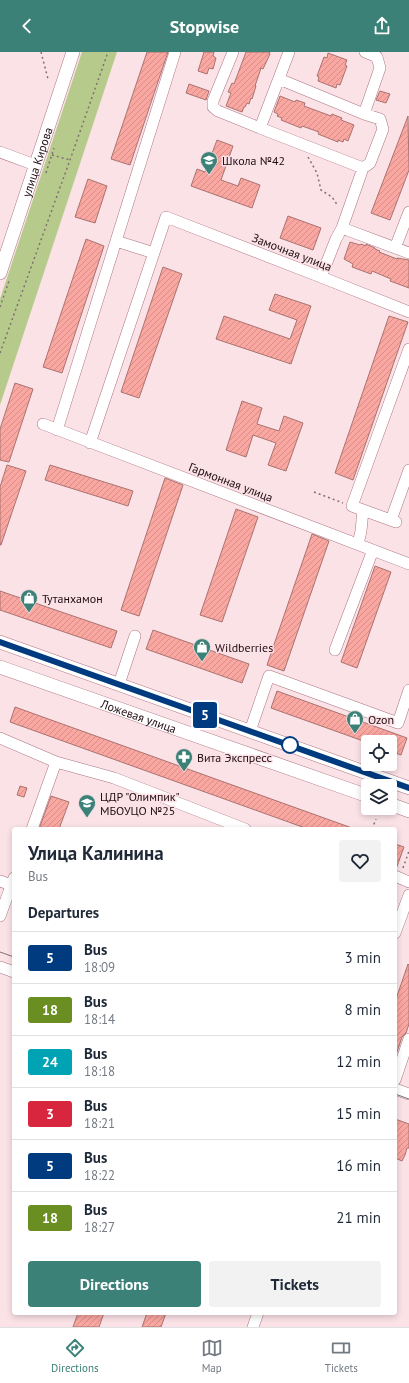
<!DOCTYPE html>
<meta charset="utf-8">
<style>
:root{--surface:#fff;--page:#f2f2f3;--text:#1f2937;--muted:#747a83;--line:#e0e1e3;--accent:#3c8177}
body{margin:0;font-family:"PT Sans",sans-serif;background:var(--page);color:var(--text);height:100vh;display:flex;flex-direction:column;font-size:15px;white-space:nowrap}
*{box-sizing:border-box;margin:0}
p{font-size:13px;color:var(--muted)}
.icon{flex:none;width:22px;height:22px;fill:none;stroke:currentColor;stroke-width:2;stroke-linecap:round;stroke-linejoin:round}
.map{position:relative;flex:1;overflow:hidden}
.side{position:absolute;left:12px;top:775px;width:385px;height:488px;display:flex;flex-direction:column;background:var(--surface);border-radius:4px;box-shadow:0 2px 6px #0003}
.side>*{flex:none}
.badge{padding:0 8px;border-radius:3px;font-size:14px;line-height:26px}
.controls{position:absolute;left:361px;top:683px;display:grid;gap:8px}
.controls a{display:grid;place-items:center;width:36px;height:36px;border-radius:4px;background:var(--surface);box-shadow:0 2px 6px #0003;font-size:20px}
.map>.badge{position:absolute;translate:-50% -50%;box-shadow:0 0 0 2px #fff}
h2{padding:0 16px;font-size:15px;line-height:36px}
.round{display:grid;place-items:center;flex:none;width:42px;height:42px;border-radius:4px;background:var(--page)}
.head{display:flex;align-items:center;justify-content:space-between;height:68px;padding:0 16px}
h1{font-size:19px;font-weight:700;line-height:30px}
.primary-button{display:flex;gap:8px;margin-top:auto;padding:8px 16px}
.primary-button a{flex:1;height:46px;border-radius:4px;background:var(--accent);color:#fff;font-size:16px;font-weight:700;line-height:46px;text-align:center}
.primary-button a+a{background:var(--page);color:var(--text)}
ul{padding:0;list-style:none}
li{display:flex;align-items:center;gap:12px;height:52px;padding:0 16px;border-top:1px solid var(--line)}
li div{flex:1}
li b{display:block;font-size:15px}
li em{font-style:normal}
li .badge{min-width:44px;font-weight:700;text-align:center}
header{display:flex;justify-content:space-between;align-items:center;height:52px;padding:0 16px;background:var(--accent);color:#fff;font-size:18px;font-weight:700}
.tabs{display:flex;justify-content:space-around;align-items:center;height:56px;border-top:1px solid var(--line);background:var(--surface);font-size:11px;color:var(--muted)}
.tabs a{display:grid;justify-items:center;gap:2px}
.tabs .active{color:var(--accent)}
.map>svg:first-child{display:block}
.park{fill:#b6cb8b}
.building{fill:url(#building-hatch);stroke:#aa736f}
.lines{fill:none;stroke-linecap:round;stroke-linejoin:round}
.minor-casing{stroke:#ac7583;stroke-width:12}
.major-casing{stroke:#ac7583;stroke-width:14}
.path{stroke:#846e73;stroke-width:1.5;stroke-dasharray:2 3;stroke-linecap:butt}
.minor{stroke:#fff;stroke-width:11}
.major{stroke:#fff;stroke-width:13}
.tram{stroke:#877076;stroke-width:1}
.line-casing{stroke:#fff;stroke-width:9}
.line{stroke:#003b80;stroke-width:6}
.stop-dot{fill:#fff;stroke:#003b80;stroke-width:2}
.labels{text-anchor:middle;dominant-baseline:central;stroke-width:3;stroke-linejoin:round;paint-order:stroke}
.poi-label{font-size:12px;fill:#200c12;stroke:#fbe2e7;text-anchor:start}
.street-label{font-size:12px;fill:#200c12;stroke:#fbe2e7}
</style>
<header><svg class="icon" aria-label="back" viewBox="0 0 24 24"><path d="M15 5l-7 7 7 7"/></svg>Stopwise<svg class="icon" aria-label="share" viewBox="0 0 24 24"><path d="M12 15V3M7 8l5-5 5 5M5 13v7h14v-7"/></svg></header>
<div class="map">
<svg width="409" height="1275" viewBox="0 0 409 1275">
<defs>
<pattern id="building-hatch" width="6" height="6" patternUnits="userSpaceOnUse"><rect width="6" height="6" fill="#faa6a1"/><path d="M-1 1l2-2M0 6l6-6M5 7l2-2" fill="none" stroke="#d68e8a"/></pattern>
</defs>
<rect width="100%" height="100%" fill="#fbe2e7"/>
<path class="park" d="M 82,0 L 117,0 L 0,353 L 0,247 Z"/>
<path class="building" d="M 147,0 L 168,0 L 130,113 L 111,107 Z
M 204,0 L 214,0 L 213,4 L 216,6 L 213,17 L 209,16 L 207,22 L 198,19 Z
M 246,0 L 270,0 L 269,2 L 270,2 L 263,17 L 261,16 L 255,34 L 256,34 L 252,47 L 251,46 L 249,52 L 247,51 L 245,55 L 244,55 L 242,60 L 226,54 L 231,41 L 228,40 L 232,31 L 234,32 Z
M 328,1 L 347,8 L 345,13 L 347,14 L 340,33 L 337,32 L 336,36 L 318,29 L 319,25 L 317,24 L 324,5 L 327,6 Z
M 189,32 L 209,39 L 206,48 L 186,41 Z
M 380,39 L 390,42 L 386,51 L 376,48 Z
M 280,44 L 295,50 L 296,48 L 305,51 L 304,54 L 331,64 L 332,62 L 342,66 L 341,68 L 354,73 L 348,89 L 344,87 L 343,90 L 338,88 L 338,90 L 318,82 L 319,80 L 302,74 L 301,76 L 281,68 L 282,66 L 277,64 L 278,62 L 274,60 Z
M 408,64 L 409,118 L 390,168 L 371,161 Z
M 217,88 L 233,94 L 221,128 L 238,134 L 241,126 L 260,133 L 252,156 L 191,134 L 197,117 L 205,120 Z
M 88,127 L 107,134 L 95,171 L 75,165 Z
M 288,164 L 321,176 L 313,198 L 280,186 Z
M 86,187 L 104,194 L 62,321 L 43,315 Z
M 350,190 L 360,193 L 361,192 L 366,194 L 366,192 L 375,196 L 375,197 L 380,199 L 379,200 L 397,207 L 397,206 L 409,208 L 409,236 L 390,229 L 391,227 L 372,219 L 371,222 L 352,215 L 353,212 L 344,207 Z
M 163,215 L 182,222 L 139,346 L 121,340 Z
M 275,242 L 311,254 L 291,312 L 216,287 L 224,264 L 290,287 L 297,268 L 269,258 Z
M 389,264 L 408,270 L 353,428 L 335,421 Z
M 15,331 L 33,337 L 9,410 L 0,408 L 0,377 Z
M 242,349 L 262,356 L 257,372 L 279,379 L 284,364 L 303,371 L 286,419 L 268,413 L 276,391 L 253,383 L 246,405 L 226,398 Z
M 7,413 L 26,419 L 1,493 L 0,493 L 0,435 Z
M 50,413 L 133,439 L 128,454 L 45,428 Z
M 165,426 L 183,433 L 139,564 L 121,558 Z
M 236,457 L 258,465 L 222,570 L 200,563 Z
M 312,482 L 329,489 L 284,619 L 267,613 Z
M 375,514 L 391,520 L 357,616 L 341,610 Z
M 0,539 L 117,579 L 111,596 L 0,558 Z
M 153,578 L 249,612 L 242,631 L 146,597 Z
M 277,639 L 407,686 L 401,703 L 390,699 L 390,690 L 366,690 L 271,656 Z
M 15,655 L 352,776 L 352,777 L 308,777 L 10,670 Z
M 20,734 L 27,736 L 24,745 L 17,743 Z
M 51,744 L 69,750 L 59,777 L 39,777 Z
M 395,792 L 404,795 L 396,817 L 395,817 Z
M 408,912 L 409,913 L 409,972 L 406,981 L 402,985 L 395,1006 L 395,950 Z
M 395,1067 L 409,1072 L 409,1096 L 407,1096 L 405,1103 L 402,1109 L 395,1106 Z
M 78,1261 L 104,1261 L 99,1275 L 73,1275 Z
M 147,1261 L 166,1261 L 161,1275 L 142,1275 Z"/>
<g class="lines">
<g class="minor-casing">
<path id="minor" d="M 233,0 L 213,49 L 213,55 L 218,59 L 260,76 L 289,0
M 279,27 L 364,62
M 260,76 L 363,116 L 370,111 L 383,77 L 380,67 L 364,62 L 380,16 L 377,5 L 365,0
M 0,100 L 35,113
M 342,176 L 409,201
M 116,189 L 154,201
M 395,196 L 409,160
M 321,225 L 336,187 L 342,176 L 363,116
M 43,372 L 409,512
M 57,378 L 175,0
M 90,391 L 166,165 L 321,225 L 409,260
M 391,468 L 409,418
M 396,470 L 352,454 L 409,297
M 358,492 L 361,479 L 363,458
M 335,598 L 373,498
M 119,632 L 135,584
M 250,679 L 269,624 L 398,671 L 409,638
M 0,686 L 56,710 L 114,726 L 245,777
M 32,777 L 56,710
M 395,824 L 409,830
M 0,829 L 11,833
M 0,864 L 14,826
M 395,881 L 409,843
M 0,915 L 14,920
M 395,1028 L 409,987
M 395,1037 L 409,1042
M 253,1275 L 258,1261"/>
</g>
<g class="major-casing">
<g id="major">
<path id="s1" d="M 0,221 L 73,0"/>
<path d="M 0,590 L 409,736"/>
<path id="s2" d="M 0,615 L 368,744"/>
<path d="M 390,752 L 409,759"/>
</g>
</g>
<path class="path" d="M 41,0 L 48,27
M 52,103 L 70,108
M 308,105 L 317,121 L 321,138 L 332,145 L 338,154
M 46,121 L 54,96
M 0,255 L 9,229
M 0,301 L 70,108 L 108,0
M 314,440 L 343,451
M 372,777 L 376,767
M 403,816 L 409,799"/>
<use href="#minor" class="minor"/>
<use href="#major" class="major"/>
<path class="tram" d="M 0,900 L 14,905
M 395,1042 L 409,1047"/>
</g>
<g class="lines">
<g class="line-casing">
<path id="line" d="M 0,590 L 409,736"/>
</g>
<use href="#line" class="line"/>
</g>
<defs>
<g id="school-pin" transform="scale(0.9)"><path d="M0 17L-7.5 6A9.5 9.5 0 1 1 7.5 6Z" fill="#3c8177" stroke="#fbe2e7"/><path d="M0-5L7-2L0 1L-7-2ZM-4 1L0 2.5L4 1V4Q0 6-4 4Z" fill="#fff"/></g>
<g id="shop-pin" transform="scale(0.9)"><path d="M0 17L-7.5 6A9.5 9.5 0 1 1 7.5 6Z" fill="#3c8177" stroke="#fbe2e7"/><path d="M-5-2.5h2.3a2.7 3.5 0 0 1 5.4 0H5L5.5 6h-11ZM-1.5-2.5h3a1.5 2.3 0 0 0-3 0Z" fill="#fff"/></g>
<g id="pharmacy-pin" transform="scale(0.9)"><path d="M0 17L-7.5 6A9.5 9.5 0 1 1 7.5 6Z" fill="#3c8177" stroke="#fbe2e7"/><path d="M-2-6h4v4h4v4h-4v4h-4v-4h-4v-4h4Z" fill="#fff"/></g>
</defs>
<g fill-rule="evenodd">
<use href="#school-pin" x="209" y="108"/>
<use href="#shop-pin" x="29" y="546"/>
<use href="#shop-pin" x="202" y="595"/>
<use href="#shop-pin" x="355" y="667"/>
<use href="#pharmacy-pin" x="184" y="705"/>
<use href="#school-pin" x="87" y="751"/>
</g>
<circle class="stop-dot" cx="290" cy="693" r="8"/>
<g class="labels">
<g class="poi-label">
<text x="222" y="108">Школа №42</text>
<text x="42" y="546">Тутанхамон</text>
<text x="215" y="595">Wildberries</text>
<text x="368" y="667">Ozon</text>
<text x="197" y="705">Вита Экспресс</text>
<text x="100" y="744">ЦДР "Олимпик"<tspan x="100" dy="14">МБОУЦО №25</tspan></text>
</g>
<g class="street-label">
<text stroke="none"><textPath href="#s1" startOffset="117">улица Кирова</textPath></text>
<text transform="translate(292 200) rotate(21)">Замочная улица</text>
<text transform="translate(231 430) rotate(21)">Гармонная улица</text>
<text stroke="none"><textPath href="#s2" startOffset="147">Ложевая улица</textPath></text>
</g>
</g>
</svg>
<div class="controls">
<a><svg class="icon" aria-label="locate" viewBox="0 0 24 24"><circle cx="12" cy="12" r="6"/><path d="M12 2v4M12 18v4M2 12h4M18 12h4"/></svg></a>
<a><svg class="icon" aria-label="layers" viewBox="0 0 24 24"><path d="M12 4l9 5-9 5-9-5zM3 14l9 5 9-5"/></svg></a>
</div>
<b class="badge" style="left:205px;top:663px;background:#003b80;color:#fff">5</b>
<section class="side">
<div class="head"><div><h1>Улица Калинина</h1><p>Bus</p></div><a class="round"><svg class="icon" aria-label="heart" viewBox="0 0 24 24"><path d="M12 20l-8-8c-3-5 5-10 8-4 3-6 11-1 8 4z"/></svg></a></div>
<h2>Departures</h2>
<ul>
<li><span class="badge" style="background:#003b80;color:#fff">5</span><div><b>Bus</b><p>18:09</p></div><em>3 min</em></li>
<li><span class="badge" style="background:#6b8e23;color:#fff">18</span><div><b>Bus</b><p>18:14</p></div><em>8 min</em></li>
<li><span class="badge" style="background:#00a3b4;color:#fff">24</span><div><b>Bus</b><p>18:18</p></div><em>12 min</em></li>
<li><span class="badge" style="background:#d7263d;color:#fff">3</span><div><b>Bus</b><p>18:21</p></div><em>15 min</em></li>
<li><span class="badge" style="background:#003b80;color:#fff">5</span><div><b>Bus</b><p>18:22</p></div><em>16 min</em></li>
<li><span class="badge" style="background:#6b8e23;color:#fff">18</span><div><b>Bus</b><p>18:27</p></div><em>21 min</em></li>
</ul>
<div class="primary-button"><a>Directions</a><a>Tickets</a></div>
</section>
</div>
<nav class="tabs">
<a class="active"><svg class="icon" aria-label="directions" viewBox="0 0 24 24"><path d="M12 3l9 9-9 9-9-9zM9 14v-3h6M13 9l2 2-2 2"/></svg>Directions</a>
<a><svg class="icon" aria-label="map" viewBox="0 0 24 24"><path d="M3 6l6-2 6 2 6-2v14l-6 2-6-2-6 2zM9 4v14M15 6v14"/></svg>Map</a>
<a><svg class="icon" aria-label="tickets" viewBox="0 0 24 24"><path d="M3 7h18v10H3zM15 7v10"/></svg>Tickets</a>
</nav>
